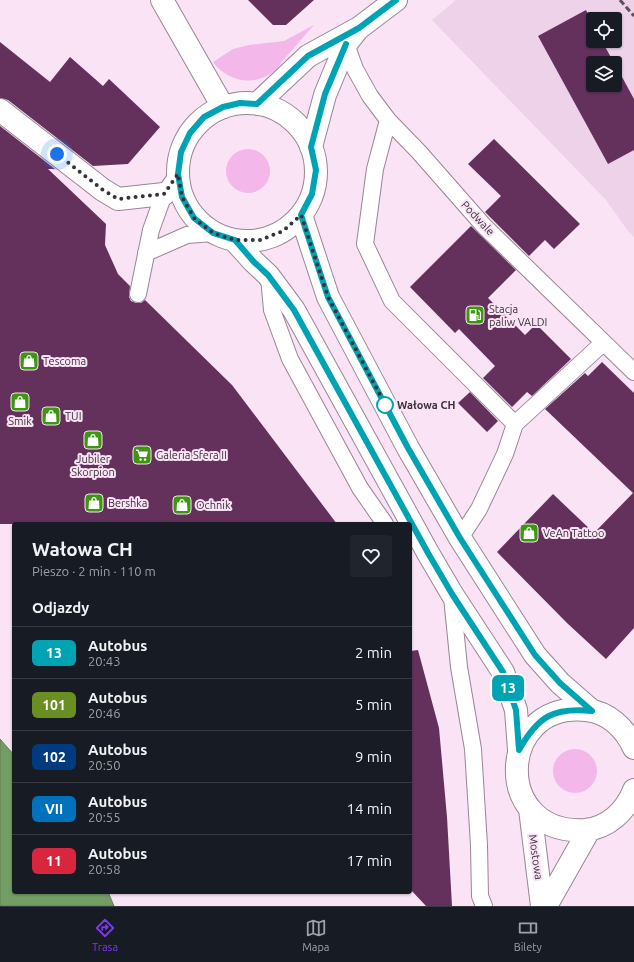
<!DOCTYPE html>
<html lang="pl">
<meta charset="utf-8">
<style>
:root{--surface:#171b24;--page:#20242c;--text:#f1f3f6;--muted:#9ea1a6;--line:#363941;--accent:#7c3aed}
body{margin:0;font-family:Ubuntu,sans-serif;background:var(--page);color:var(--text);height:100vh;display:flex;flex-direction:column;font-size:15px;white-space:nowrap}
*{box-sizing:border-box;margin:0}
p{font-size:13px;color:var(--muted)}
.icon{flex:none;width:22px;height:22px;fill:none;stroke:currentColor;stroke-width:2;stroke-linecap:round;stroke-linejoin:round}
.map{position:relative;flex:1;overflow:hidden}
.side{position:absolute;left:12px;top:522px;width:400px;height:372px;display:flex;flex-direction:column;background:var(--surface);border-radius:4px;box-shadow:0 1px 3px #0004}
.side>*{flex:none}
.badge{padding:0 8px;border-radius:6px;font-size:14px;line-height:26px}
.fabs{position:absolute;left:586px;top:12px;display:grid;gap:8px}
.fabs a{display:grid;place-items:center;width:36px;height:36px;border-radius:4px;background:var(--surface);box-shadow:0 1px 3px #0004;font-size:20px}
.you{position:absolute;width:20px;height:20px;margin:-10px;border:3px solid #fff;border-radius:50%;background:#1a73e8;box-shadow:0 0 0 6px #1a73e833}
.map>.badge{position:absolute;translate:-50% -50%;box-shadow:0 0 0 2px #fff}
h2{padding:0 20px;font-size:15px;line-height:36px}
.round{display:grid;place-items:center;flex:none;width:42px;height:42px;border-radius:4px;background:var(--page)}
.summary{display:flex;align-items:center;justify-content:space-between;height:68px;padding:0 20px}
h1{font-size:19px;font-weight:700;line-height:30px}
ul{padding:0;list-style:none}
li{display:flex;align-items:center;gap:12px;height:52px;padding:0 20px;border-top:1px solid var(--line)}
li div{flex:1}
li b{display:block;font-size:15px}
li em{font-style:normal}
li .badge{min-width:44px;font-weight:700;text-align:center}
.tab-bar{display:flex;justify-content:space-around;align-items:center;height:56px;border-top:1px solid var(--line);background:var(--surface);font-size:11px;color:var(--muted)}
.tab-bar a{display:grid;justify-items:center;gap:2px}
.tab-bar .current{color:var(--accent)}
.map>svg:first-child{display:block}
.built{fill:#edd2e9;fill-rule:evenodd}
.green{fill:#f3b7e9}
.water{fill:#729e64;stroke:#617d57}
.building{fill:#64315d}
.lines{fill:none;stroke-linecap:round;stroke-linejoin:round}
.lane-casing{stroke:#998595;stroke-width:18}
.street-casing{stroke:#998595;stroke-width:24}
.secondary-casing{stroke:#998595;stroke-width:24}
.lane{stroke:#fff;stroke-width:16}
.street{stroke:#fff;stroke-width:22}
.secondary{stroke:#fff;stroke-width:22}
.rail{stroke:#5b515a;stroke-width:3;stroke-dasharray:6 3;stroke-linecap:butt}
.line-casing{stroke:#fff;stroke-width:9}
.line{stroke:#00a3b4;stroke-width:6}
.walk{stroke:#393138;stroke-width:4;stroke-dasharray:0 7.2}
.stop-dot{fill:#fff;stroke:#00a3b4;stroke-width:2}
.labels{text-anchor:middle;dominant-baseline:central;stroke-width:4;stroke-linejoin:round;paint-order:stroke}
.street-label{font-size:11px;fill:#393138;stroke:#f9e3f5}
.poi-label{font-size:11px;fill:#393138;stroke:#f9e3f5;text-anchor:start}
.stop-label{font-size:11px;font-weight:bold;fill:#393138;stroke:#f9e3f5;text-anchor:start}
</style>
<div class="map">
<svg width="634" height="906" viewBox="0 0 634 906">
<rect width="100%" height="100%" fill="#f9e3f5"/>
<path class="built" d="M 456,0 L 634,0 L 634,237 L 628,231 L 606,200 L 432,20 ZM 593,19 L 615,19 L 615,41 L 593,41 ZM 593,63 L 615,63 L 615,85 L 593,85 Z"/>
<path class="green" d="M 314,25 C 304,36 295,47 285,58 C 281,62 278,68 273,72 C 253,87 227,81 213,62 L 233,49 L 249,45 L 284,41 Z
M226 171a22 22 0 1 1 44 0a22 22 0 1 1-44 0Z
M553 771a22 22 0 1 1 44 0a22 22 0 1 1-44 0Z"/>
<path class="water" d="M 0,739 L 14,755 L 14,892 L 108,892 L 114,906 L 0,906 Z"/>
<path class="building" d="M 248,0 L 314,0 L 286,25 L 273,25 Z
M 586,10 L 593,24 L 593,41 L 602,41 L 614,63 L 593,63 L 593,85 L 615,85 L 615,64 L 634,99 L 634,150 L 608,164 L 538,36 Z
M 0,42 L 50,82 L 70,57 L 103,86 L 109,79 L 160,127 L 128,164 L 93,166 L 8,100 L 0,98 Z
M 0,126 L 55,169 L 48,169 L 106,224 L 105,245 L 118,274 L 130,286 L 129,297 L 131,301 L 136,303 L 141,303 L 145,300 L 232,385 L 337,524 L 0,524 Z
M 494,139 L 580,224 L 554,249 L 545,240 L 529,256 L 485,212 L 501,196 L 468,164 Z
M 471,226 L 516,270 L 488,298 L 525,335 L 536,324 L 571,359 L 532,396 L 527,392 L 512,407 L 483,378 L 495,366 L 459,329 L 455,333 L 410,287 Z
M 602,362 L 634,393 L 634,628 L 606,659 L 567,623 L 497,552 L 553,494 L 594,533 L 633,493 L 545,409 L 585,373 L 588,376 Z
M 470,392 L 498,421 L 487,432 L 458,403 Z
M 418,650 L 439,728 L 447,817 L 452,906 L 426,906 L 410,889 L 410,651 Z"/>
<g class="lines">
<g class="lane-casing">
<path id="lane" d="M 346,44 L 355,69 L 370,96 L 388,120 L 419,152 L 484,226 L 634,372
M 388,120 L 375,169 L 365,244 L 392,301 L 515,424
M 146,253 L 187,235 L 213,233
M 269,277 L 272,310 L 290,359 L 360,488 L 385,524
M 138,294 L 151,230 L 164,194 L 178,174
M 460,538 L 479,509 L 505,454 L 515,424 L 603,343
M 452,597 L 459,667 L 473,749 L 479,845 L 480,896 L 484,906"/>
</g>
<g class="street-casing">
<path id="street" d="M 162,0 L 223,107
M 0,110 L 103,190 L 118,199 L 164,194"/>
</g>
<g class="secondary-casing">
<path id="secondary" d="M178 172a69 69 0 1 1 138 0a69 69 0 1 1-138 0Z
M 257,104 L 308,56 L 359,28 L 396,0
M 311,147 L 325,95 L 346,44 L 357,30
M 301,215 L 328,297 L 408,448 L 460,538 L 535,655 L 560,683 L 592,711
M 235,241 L 254,262 L 268,275 L 294,310 L 428,553 L 452,594 L 503,672 L 516,710 L 519,750
M 634,748 C 625,728 608,712 586,710 C 496,701 492,836 585,830 C 608,828 626,811 634,790
M 530,809 L 542,906
M 546,906 L 589,830"/>
</g>
<use href="#lane" class="lane"/>
<use href="#street" class="street"/>
<use href="#secondary" class="secondary"/>
<path class="rail" d="M 620,0 L 634,16"/>
</g>
<g class="lines">
<g class="line-casing">
<path id="line" d="M 346,44 L 325,94 L 311,147 L 316,170 L 312,194 L 301,215 L 328,297 L 408,448 L 460,538 L 535,655 L 560,683 L 592,711 C 554,707 538,716 519,750 L 516,710 L 503,672 L 452,594 L 428,553 L 294,310 L 268,275 L 254,262 L 235,240 L 213,233 L 194,218 L 182,197 L 178,174 L 181,152 L 190,133 L 204,117 L 223,107 L 240,103 L 257,104 L 308,56 L 359,28 L 396,0"/>
</g>
<use href="#line" class="line"/>
<path class="walk" d="M 57,154 L 103,190 L 118,199 L 164,194 L 178,174 L 182,197 L 194,218 L 213,233 L 235,240 L 260,240 L 283,231 L 301,215 L 328,297 L 387,408 L 385,405"/>
</g>
<defs>
<g id="fuel-square" transform="scale(1)"><rect x="-9" y="-9" width="18" height="18" rx="4" fill="#3c960f" stroke="#f9e3f5"/><path d="M-5.5-6h7V0h2V4h1.3V-2.5L3-4.5l.8-.8L6-3V5H2.5V1h-1V6h-7ZM-4.2-4.7v3.2H.2V-4.7Z" fill="#fff"/></g>
<g id="shop-square" transform="scale(1)"><rect x="-9" y="-9" width="18" height="18" rx="4" fill="#3c960f" stroke="#f9e3f5"/><path d="M-5-2.5h2.3a2.7 3.5 0 0 1 5.4 0H5L5.5 6h-11ZM-1.5-2.5h3a1.5 2.3 0 0 0-3 0Z" fill="#fff"/></g>
<g id="supermarket-square" transform="scale(1)"><rect x="-9" y="-9" width="18" height="18" rx="4" fill="#3c960f" stroke="#f9e3f5"/><path d="M-6-5.5h2.5l.6 2H6L4.5 2H-2.5L-4.4-4H-6ZM-1.5 3.2a1.3 1.3 0 1 0 .1 0ZM3 3.2a1.3 1.3 0 1 0 .1 0Z" fill="#fff"/></g>
</defs>
<g fill-rule="evenodd">
<use href="#fuel-square" x="475" y="315"/>
<use href="#shop-square" x="29" y="361"/>
<use href="#shop-square" x="20" y="402"/>
<use href="#shop-square" x="51" y="416"/>
<use href="#shop-square" x="93" y="440"/>
<use href="#supermarket-square" x="142" y="455"/>
<use href="#shop-square" x="94" y="503"/>
<use href="#shop-square" x="182" y="505"/>
<use href="#shop-square" x="529" y="533"/>
</g>
<circle class="stop-dot" cx="385" cy="405" r="8"/>
<g class="labels">
<g class="street-label">
<text transform="translate(478 218) rotate(47)">Podwale</text>
<text transform="translate(536 857) rotate(82)">Mostowa</text>
</g>
<g class="poi-label">
<text x="489" y="309">Stacja<tspan x="489" dy="13">paliw VALDI</tspan></text>
<text x="43" y="361">Tescoma</text>
<text x="65" y="416">TUI</text>
<text x="20" y="421" text-anchor="middle">Smik</text>
<text x="156" y="455">Galeria Sfera II</text>
<text x="93" y="459" text-anchor="middle">Jubiler<tspan x="93" dy="13">Skorpion</tspan></text>
<text x="108" y="503">Bershka</text>
<text x="196" y="505">Ochnik</text>
<text x="543" y="533">VeAn Tattoo</text>
</g>
<g class="stop-label">
<text x="397" y="405">Wałowa CH</text>
</g>
</g>
</svg>
<div class="fabs">
<a><svg class="icon" aria-label="locate" viewBox="0 0 24 24"><circle cx="12" cy="12" r="6"/><path d="M12 2v4M12 18v4M2 12h4M18 12h4"/></svg></a>
<a><svg class="icon" aria-label="layers" viewBox="0 0 24 24"><path d="M12 4l9 5-9 5-9-5zM3 14l9 5 9-5"/></svg></a>
</div>
<div class="you" style="left:57px;top:154px"></div>
<b class="badge" style="left:508px;top:688px;background:#00a3b4;color:#fff">13</b>
<section class="side">
<div class="summary"><div><h1>Wałowa CH</h1><p>Pieszo · 2 min · 110 m</p></div><a class="round"><svg class="icon" aria-label="heart" viewBox="0 0 24 24"><path d="M12 20l-8-8c-3-5 5-10 8-4 3-6 11-1 8 4z"/></svg></a></div>
<h2>Odjazdy</h2>
<ul>
<li><span class="badge" style="background:#00a3b4;color:#fff">13</span><div><b>Autobus</b><p>20:43</p></div><em>2 min</em></li>
<li><span class="badge" style="background:#6b8e23;color:#fff">101</span><div><b>Autobus</b><p>20:46</p></div><em>5 min</em></li>
<li><span class="badge" style="background:#003b80;color:#fff">102</span><div><b>Autobus</b><p>20:50</p></div><em>9 min</em></li>
<li><span class="badge" style="background:#0072bc;color:#fff">VII</span><div><b>Autobus</b><p>20:55</p></div><em>14 min</em></li>
<li><span class="badge" style="background:#d7263d;color:#fff">11</span><div><b>Autobus</b><p>20:58</p></div><em>17 min</em></li>
</ul>
</section>
</div>
<nav class="tab-bar">
<a class="current"><svg class="icon" aria-label="directions" viewBox="0 0 24 24"><path d="M12 3l9 9-9 9-9-9zM9 14v-3h6M13 9l2 2-2 2"/></svg>Trasa</a>
<a><svg class="icon" aria-label="map" viewBox="0 0 24 24"><path d="M3 6l6-2 6 2 6-2v14l-6 2-6-2-6 2zM9 4v14M15 6v14"/></svg>Mapa</a>
<a><svg class="icon" aria-label="tickets" viewBox="0 0 24 24"><path d="M3 7h18v10H3zM15 7v10"/></svg>Bilety</a>
</nav>
